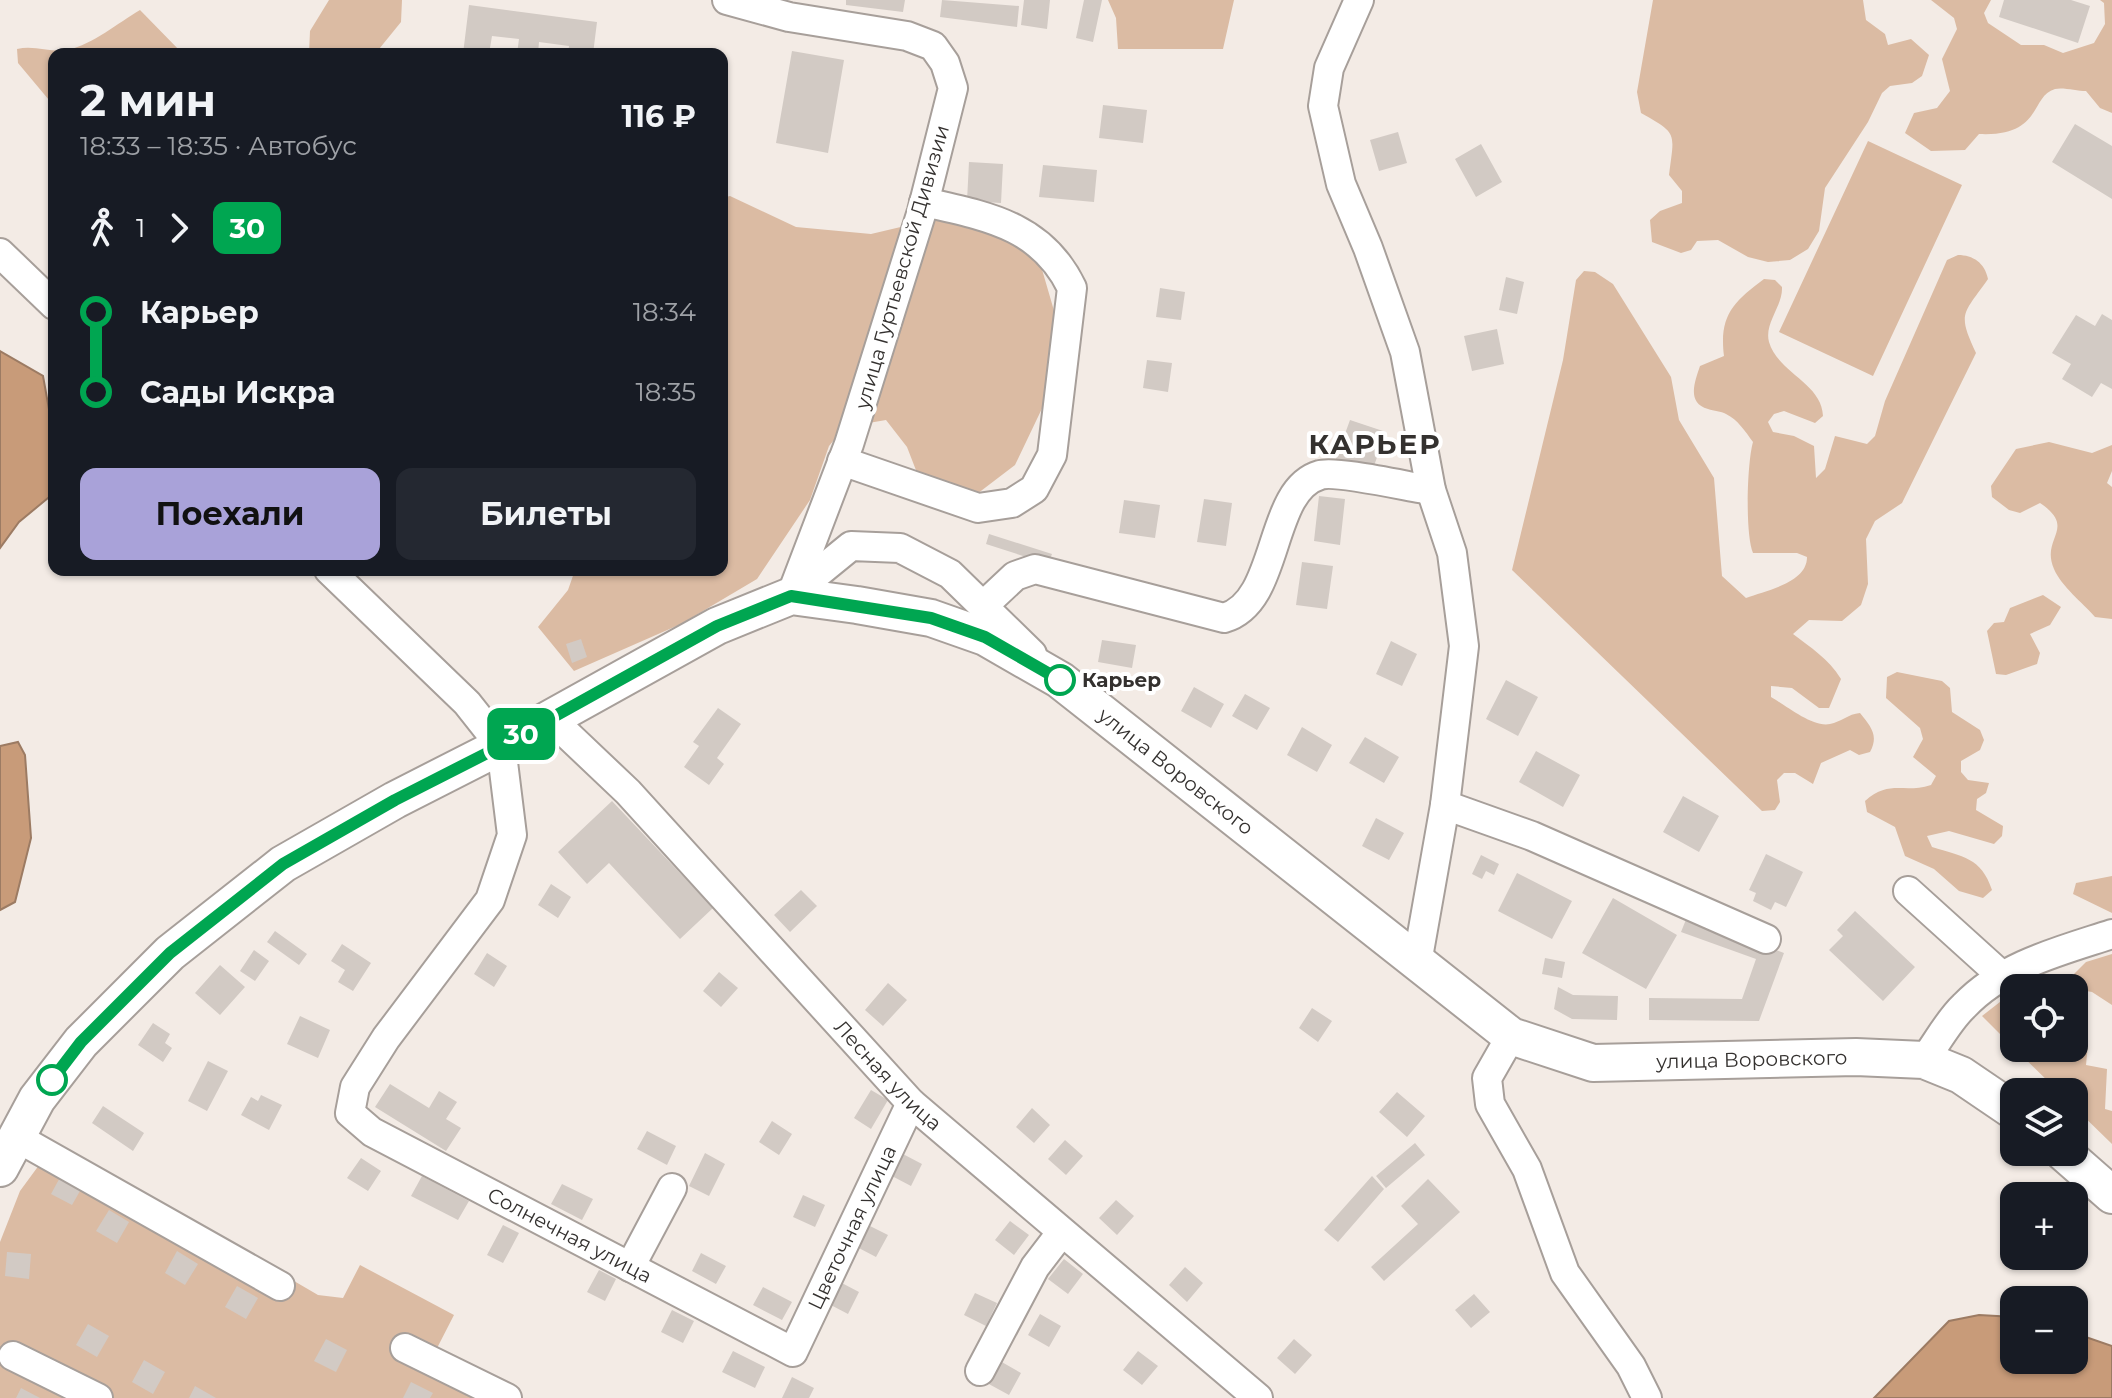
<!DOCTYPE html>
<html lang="ru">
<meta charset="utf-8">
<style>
:root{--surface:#171b24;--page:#242831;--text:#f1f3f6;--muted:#9ea1a6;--accent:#a9a2d9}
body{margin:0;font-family:Montserrat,sans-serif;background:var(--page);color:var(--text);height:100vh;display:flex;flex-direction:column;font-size:30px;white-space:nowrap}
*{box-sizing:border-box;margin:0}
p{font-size:26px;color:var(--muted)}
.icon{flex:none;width:44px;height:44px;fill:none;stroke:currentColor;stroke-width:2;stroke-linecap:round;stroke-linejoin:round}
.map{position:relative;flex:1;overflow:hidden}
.drawer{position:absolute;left:48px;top:48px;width:680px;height:528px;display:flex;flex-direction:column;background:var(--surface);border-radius:16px;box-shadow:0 2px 6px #0004}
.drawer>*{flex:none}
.badge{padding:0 16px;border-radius:12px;font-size:28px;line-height:52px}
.tools{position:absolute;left:2000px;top:974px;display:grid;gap:16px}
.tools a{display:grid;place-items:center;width:88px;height:88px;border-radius:16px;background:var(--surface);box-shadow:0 2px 6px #0004;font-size:40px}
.map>.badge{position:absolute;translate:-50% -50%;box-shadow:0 0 0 4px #fff}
.legs{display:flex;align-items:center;gap:12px;height:88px;padding:0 32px;font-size:26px}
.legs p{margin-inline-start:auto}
.summary{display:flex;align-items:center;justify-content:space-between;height:136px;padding:0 32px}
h1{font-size:44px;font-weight:700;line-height:60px}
.cta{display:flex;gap:16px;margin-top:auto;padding:16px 32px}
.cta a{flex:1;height:92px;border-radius:16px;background:var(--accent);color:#111;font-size:32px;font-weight:700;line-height:92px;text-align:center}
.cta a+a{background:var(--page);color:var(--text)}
ul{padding:0 32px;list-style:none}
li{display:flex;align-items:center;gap:28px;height:80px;font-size:30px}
li i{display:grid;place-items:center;width:12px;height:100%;margin:0 10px;background:currentColor}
li i::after{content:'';width:20px;height:20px;margin:-10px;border:6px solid;border-radius:50%;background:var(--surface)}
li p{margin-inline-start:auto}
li:first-child i{background:linear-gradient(#0000 50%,currentColor 0)}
li:last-child i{background:linear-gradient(currentColor 50%,#0000 0)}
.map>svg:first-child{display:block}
.green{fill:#dbbba3}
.water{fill:#c89b79;stroke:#9c7b63;stroke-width:2}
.building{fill:#d2cac4}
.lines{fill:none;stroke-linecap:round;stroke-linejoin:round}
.minor-casing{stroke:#a79f9a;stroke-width:32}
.major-casing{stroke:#a79f9a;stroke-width:40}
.minor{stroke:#fff;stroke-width:28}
.major{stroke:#fff;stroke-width:36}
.line-1-casing{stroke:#fff;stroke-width:18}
.line-1{stroke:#00a651;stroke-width:12}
.stop-1-dot{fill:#fff;stroke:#00a651;stroke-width:4}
.labels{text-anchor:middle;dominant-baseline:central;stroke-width:8;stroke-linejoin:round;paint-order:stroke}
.street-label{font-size:20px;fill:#34312f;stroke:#fff}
.stop-label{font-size:20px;font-weight:bold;fill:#34312f;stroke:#fff;text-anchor:start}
.district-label{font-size:28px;font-weight:bold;letter-spacing:2px;fill:#34312f;stroke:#fff}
</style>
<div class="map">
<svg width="2112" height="1398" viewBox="0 0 2112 1398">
<rect width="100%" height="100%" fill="#f3ebe5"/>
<path class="green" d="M 329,0 L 402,0 L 401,22 L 375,54 L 309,54 L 310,31 Z
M 1108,0 L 1234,0 L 1223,49 L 1118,49 L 1116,18 Z
M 1653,0 L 1863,0 L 1866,20 L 1885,34 L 1888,45 L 1911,39 L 1929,55 L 1922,76 L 1912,83 L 1890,86 L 1882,93 L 1868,122 L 1825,188 L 1819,231 L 1808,249 L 1790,260 L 1768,262 L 1748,257 L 1718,240 L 1697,241 L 1691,250 L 1681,253 L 1652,242 L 1650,220 L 1660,211 L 1682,203 L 1682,191 L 1669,175 C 1674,133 1679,134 1641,113 L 1637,92 Z
M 1931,0 L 1991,0 L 1984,13 L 1988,23 L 2021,45 L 2044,45 L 2063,53 L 2094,43 L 2105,24 L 2104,3 L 2100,0 L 2112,0 L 2112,113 L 2100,108 L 2086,91 C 2077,91 2063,87 2055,89 C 2030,96 2043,137 1979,134 L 1965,150 L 1931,151 L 1905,133 L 1914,113 L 1937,108 L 1950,91 L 1942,59 L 1957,29 L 1954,18 Z
M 140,10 L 183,54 L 54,54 L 54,106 L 18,63 L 17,49 C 35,45 51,53 68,50 C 93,44 118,23 140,10 Z
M 1868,141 L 1962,185 L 1873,376 L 1779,332 Z
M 730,196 L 796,227 L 871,234 L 943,217 L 989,219 L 1041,266 L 1057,321 L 1047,398 L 1015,465 L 973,497 L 919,478 L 907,447 L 886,420 L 845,427 L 829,446 L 810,500 L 757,579 L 681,624 L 574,671 L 538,627 L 568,590 L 575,570 L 722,570 L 722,198 Z
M 1958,255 C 1973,255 1985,263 1988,279 C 1963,315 1957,312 1976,353 L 1902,503 L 1875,521 L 1866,539 L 1868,584 L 1861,605 L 1842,621 L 1809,620 L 1793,634 C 1811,648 1828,658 1841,679 L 1829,708 L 1819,708 L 1792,688 L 1771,686 L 1771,697 C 1785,705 1813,728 1830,724 C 1841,722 1848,714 1860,713 C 1871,727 1879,735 1870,752 L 1859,755 L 1850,750 L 1821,763 L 1813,784 L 1795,773 L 1784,773 L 1777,780 L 1780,802 L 1775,810 L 1762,811 L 1512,570 L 1563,360 L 1576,280 L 1584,271 L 1595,272 L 1613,284 L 1671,377 L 1679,420 L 1714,478 L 1722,576 L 1746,598 C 1767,590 1807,583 1807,557 L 1797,553 L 1753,553 C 1745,534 1747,463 1753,442 C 1745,431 1738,420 1726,414 C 1721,411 1714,411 1708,409 C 1686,403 1695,381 1700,366 L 1724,356 C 1719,316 1733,302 1764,279 L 1775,280 L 1782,287 C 1783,306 1764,323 1769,342 C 1778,373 1822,383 1823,416 L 1815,423 L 1784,411 L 1774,414 L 1768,422 L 1773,432 L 1794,436 L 1814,446 L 1816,478 L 1825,469 L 1835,436 L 1867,444 L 1875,436 L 1885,401 L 1947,260 Z
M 2049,442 L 2092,453 L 2112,445 L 2112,471 L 2107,483 L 2112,487 L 2112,619 L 2095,617 C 2083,603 2061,586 2054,569 C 2040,537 2078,529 2040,503 L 2020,513 L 2009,510 L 1992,497 L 1991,486 L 2016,449 Z
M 2043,595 L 2061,607 L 2050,625 L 2030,634 L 2040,653 L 2037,664 L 2006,675 L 1996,674 L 1987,631 L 1994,623 L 2004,622 L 2010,608 Z
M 1897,672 L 1942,681 L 1950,688 L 1952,712 L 1980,730 L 1984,740 L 1980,750 L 1961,761 L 1961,772 L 1968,780 L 1989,783 L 1986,793 L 1977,799 L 1976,810 L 2003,826 L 2002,836 L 1994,844 L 1949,831 L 1927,836 L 1932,847 C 1963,857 1981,857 1992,890 L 1983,898 L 1959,891 L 1934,869 L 1905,856 L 1895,827 L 1867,812 L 1865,801 C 1890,779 1903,794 1931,785 L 1936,776 L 1913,757 L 1923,739 L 1920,728 L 1886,698 L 1887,677 Z
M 2112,876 L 2112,913 L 2073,894 L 2076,883 Z
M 2112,954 L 2112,1005 L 2092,992 L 2070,988 L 2068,980 L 2086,962 Z
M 2014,991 L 2014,1048 L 1982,1016 Z
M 2074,1036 L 2080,1036 L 2088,1044 L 2086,1065 L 2107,1069 L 2105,1109 L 2112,1111 L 2112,1144 L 2074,1107 L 2074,1092 L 2059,1092 L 2014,1048 L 2074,1048 Z
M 56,1142 L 318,1295 L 343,1298 L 360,1265 L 454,1315 L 435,1352 L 522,1398 L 0,1398 L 0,1242 L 20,1191 Z"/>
<path class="water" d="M 0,351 L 43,376 L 54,437 L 54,493 L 19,522 L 0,548 Z
M 18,742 L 25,755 L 31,838 L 15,902 L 0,910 L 0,746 Z
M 1979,1315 L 2014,1317 L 2014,1360 L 2074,1360 L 2074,1333 L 2112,1346 L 2112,1398 L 1874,1398 L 1949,1321 Z"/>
<path class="building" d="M 846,0 L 905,0 L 903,12 L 846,5 Z
M 942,0 L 1019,6 L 1017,27 L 940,17 Z
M 1024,0 L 1050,0 L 1047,29 L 1021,25 Z
M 1084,0 L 1102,0 L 1093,42 L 1076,38 Z
M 2004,0 L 2071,0 L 2090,6 L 2078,43 L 1999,17 Z
M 469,5 L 597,22 L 593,54 L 568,54 L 569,46 L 539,42 L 538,54 L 517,54 L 519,39 L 492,36 L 489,54 L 463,54 Z
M 792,51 L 844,60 L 828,153 L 776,143 Z
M 1103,105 L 1147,110 L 1143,143 L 1099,138 Z
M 2075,124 L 2112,146 L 2112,199 L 2052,162 Z
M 1398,132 L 1407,163 L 1379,171 L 1370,140 Z
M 1481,144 L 1502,182 L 1476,197 L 1455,159 Z
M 969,162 L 1003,164 L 1001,203 L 967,201 Z
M 1043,165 L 1097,170 L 1094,202 L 1039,197 Z
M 1506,277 L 1524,282 L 1517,314 L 1499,310 Z
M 1160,288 L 1185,292 L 1181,320 L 1156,317 Z
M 2102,314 L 2112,320 L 2112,389 L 2101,383 L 2092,397 L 2062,379 L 2071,364 L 2052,353 L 2076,315 L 2095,326 Z
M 1497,329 L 1504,364 L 1472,371 L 1464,336 Z
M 1147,360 L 1172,363 L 1168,392 L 1143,388 Z
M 1350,420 L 1386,432 L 1370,477 L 1334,464 Z
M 1319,496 L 1345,499 L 1340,545 L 1314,541 Z
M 1204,499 L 1232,503 L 1226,546 L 1197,542 Z
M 1124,500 L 1160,505 L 1155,538 L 1119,533 Z
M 989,534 L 1052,554 L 1048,564 L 986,544 Z
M 1302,562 L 1333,566 L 1327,609 L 1296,605 Z
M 581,639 L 587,657 L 572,663 L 566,644 Z
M 1102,640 L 1136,645 L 1132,668 L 1098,662 Z
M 1391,641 L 1417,654 L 1402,686 L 1376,674 Z
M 1506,680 L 1538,697 L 1518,736 L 1486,719 Z
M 1194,687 L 1224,704 L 1211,728 L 1181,711 Z
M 1245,694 L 1270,708 L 1257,730 L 1232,716 Z
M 718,708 L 741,724 L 717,758 L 724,764 L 709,785 L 684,767 L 699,746 L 693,742 Z
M 1302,727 L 1332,745 L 1317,772 L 1287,755 Z
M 1365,737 L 1399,757 L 1384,783 L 1349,763 Z
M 1536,751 L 1580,775 L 1563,807 L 1519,782 Z
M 1683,796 L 1719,816 L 1699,852 L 1663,832 Z
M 612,801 L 713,908 L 680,939 L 609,863 L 587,884 L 558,852 Z
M 1376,818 L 1404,833 L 1389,860 L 1362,846 Z
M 1766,854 L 1803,872 L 1786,907 L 1775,902 L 1771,910 L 1753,901 L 1756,893 L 1749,890 Z
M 1481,855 L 1499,864 L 1494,875 L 1486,871 L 1482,879 L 1472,874 Z
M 1517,873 L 1572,901 L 1552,939 L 1498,911 Z
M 551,884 L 571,897 L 558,918 L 538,905 Z
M 801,890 L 817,906 L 790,932 L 774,915 Z
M 1613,898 L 1677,935 L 1646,989 L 1582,953 Z
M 1855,911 L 1915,967 L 1883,1001 L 1829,950 L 1843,936 L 1837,930 Z
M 1687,917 L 1784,953 L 1759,1021 L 1649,1020 L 1649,998 L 1742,999 L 1756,959 L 1681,932 Z
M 275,931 L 307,954 L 299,965 L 267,942 Z
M 342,944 L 371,963 L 353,991 L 338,982 L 345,970 L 331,961 Z
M 254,950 L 269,961 L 255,981 L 240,971 Z
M 487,953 L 507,966 L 494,987 L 474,974 Z
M 1545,958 L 1565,962 L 1562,978 L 1542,974 Z
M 220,965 L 245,987 L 220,1015 L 195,993 Z
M 719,972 L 738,988 L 721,1007 L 703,991 Z
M 888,983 L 907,1000 L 883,1026 L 865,1010 Z
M 1558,987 L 1573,995 L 1618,996 L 1617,1020 L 1572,1019 L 1554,1009 Z
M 1312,1008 L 1332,1021 L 1318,1042 L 1299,1028 Z
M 300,1016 L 330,1030 L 318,1058 L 287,1044 Z
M 153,1023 L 170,1034 L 165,1043 L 172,1048 L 163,1062 L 138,1045 Z
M 208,1061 L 228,1071 L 207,1111 L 188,1101 Z
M 390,1084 L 429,1108 L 439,1091 L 457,1102 L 446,1119 L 461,1128 L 446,1151 L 375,1107 Z
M 871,1090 L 888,1100 L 871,1129 L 854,1118 Z
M 1397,1092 L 1425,1116 L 1407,1137 L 1379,1112 Z
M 261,1095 L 282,1105 L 269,1130 L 241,1115 L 251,1097 L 258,1101 Z
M 103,1106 L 144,1133 L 133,1151 L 92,1123 Z
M 1032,1108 L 1050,1125 L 1034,1143 L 1016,1127 Z
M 772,1121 L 792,1134 L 779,1155 L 759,1142 Z
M 647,1131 L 676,1146 L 667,1165 L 637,1149 Z
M 1065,1140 L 1083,1156 L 1066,1175 L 1048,1159 Z
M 1415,1143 L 1425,1155 L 1386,1188 L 1376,1176 Z
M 705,1153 L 725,1164 L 709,1196 L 689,1186 Z
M 901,1153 L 922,1164 L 911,1186 L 890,1175 Z
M 361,1158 L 381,1171 L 368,1191 L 347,1178 Z
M 63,1172 L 84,1184 L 72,1205 L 51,1194 Z
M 422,1176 L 469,1201 L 458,1220 L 411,1196 Z
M 1372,1176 L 1384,1189 L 1338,1242 L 1324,1230 Z
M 1428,1179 L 1460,1212 L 1384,1281 L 1371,1267 L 1418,1224 L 1401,1206 Z
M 562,1184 L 593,1199 L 582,1220 L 551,1204 Z
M 803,1195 L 825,1205 L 815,1227 L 793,1217 Z
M 1116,1200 L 1134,1216 L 1117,1235 L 1099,1218 Z
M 109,1210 L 129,1222 L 117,1243 L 96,1231 Z
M 1010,1221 L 1029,1235 L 1014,1255 L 995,1240 Z
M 866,1224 L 888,1235 L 876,1257 L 855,1246 Z
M 503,1225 L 519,1233 L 503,1263 L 487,1255 Z
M 177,1251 L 198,1264 L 185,1285 L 165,1273 Z
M 7,1252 L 31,1254 L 29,1279 L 5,1276 Z
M 701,1253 L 726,1266 L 716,1284 L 692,1271 Z
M 1064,1259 L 1083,1274 L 1068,1294 L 1048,1279 Z
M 1185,1267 L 1203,1283 L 1187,1302 L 1169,1285 Z
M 599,1270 L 616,1279 L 605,1301 L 587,1292 Z
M 838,1281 L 859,1292 L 848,1314 L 827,1303 Z
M 237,1286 L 258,1298 L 246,1319 L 225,1307 Z
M 763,1287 L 792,1302 L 782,1320 L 753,1305 Z
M 975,1293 L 997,1303 L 986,1326 L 964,1315 Z
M 1474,1294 L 1490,1312 L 1471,1328 L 1455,1310 Z
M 672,1310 L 694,1321 L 683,1343 L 661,1332 Z
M 1040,1314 L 1061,1326 L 1049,1347 L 1028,1335 Z
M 88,1324 L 109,1336 L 97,1357 L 76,1345 Z
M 326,1339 L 347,1350 L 336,1372 L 314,1361 Z
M 1294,1339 L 1312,1355 L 1295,1374 L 1277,1358 Z
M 733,1351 L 765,1367 L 755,1388 L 722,1372 Z
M 1138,1351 L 1158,1366 L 1142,1385 L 1123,1370 Z
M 144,1360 L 165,1372 L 153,1394 L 132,1382 Z
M 1000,1361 L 1021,1373 L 1009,1395 L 987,1383 Z
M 792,1377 L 814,1388 L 809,1398 L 782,1398 Z
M 411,1382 L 433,1393 L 430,1398 L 403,1398 Z
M 195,1386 L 216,1398 L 189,1398 Z
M 21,1388 L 40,1398 L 16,1398 Z"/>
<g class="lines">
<g class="minor-casing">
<g id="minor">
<path d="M 727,0 L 789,17 L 907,36 L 933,46 L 945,63 L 953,88 L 922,211 L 849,444 L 791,596"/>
<path d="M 1359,0 L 1329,68 L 1323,106 L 1341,184 L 1368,248 L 1405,352 L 1431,490 L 1452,553 L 1464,646 L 1445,805 L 1417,963"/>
<path d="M 0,253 L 54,305"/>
<path d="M 842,461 L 978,508 L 1012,503 L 1034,489 L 1052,455 L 1072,288 C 1042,225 986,216 924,202"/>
<path id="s1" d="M 329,570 L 467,703 L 501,746 L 512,835 L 490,900 L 386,1038 L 355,1087 L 350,1113 L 372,1132 L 793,1352 L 911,1103"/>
<path d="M 797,590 L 851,546 L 900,548 L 950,574 L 1032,654"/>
<path d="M 983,606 L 1015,576 L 1035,569 L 1224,618 C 1281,602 1267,490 1320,475 C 1335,470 1410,487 1431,490"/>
<path id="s2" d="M 550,718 L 628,792 L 911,1103 L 1258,1398"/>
<path d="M 1445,805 L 1532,836 L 1766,939"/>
<path d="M 1908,891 L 2002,976"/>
<path d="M 1511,1036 L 1487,1078 L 1490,1104 L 1527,1169 L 1565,1273 L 1631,1366 L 1647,1398"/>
<path d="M 1924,1060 C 1937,1043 1948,1021 1964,1006 C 2003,965 2060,951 2112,934"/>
<path d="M 16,1137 L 280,1286"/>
<path d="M 630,1267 L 672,1188"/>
<path d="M 405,1348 L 507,1398"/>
<path d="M 13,1356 L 98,1398"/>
<path d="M 980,1371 L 1035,1267 L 1061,1233"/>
</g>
</g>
<g class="major-casing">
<g id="major">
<path d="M 2063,1152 L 2112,1195"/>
<path id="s3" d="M 0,1168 L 37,1099 L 81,1042 L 170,953 L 283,864 L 395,800 L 501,746 L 717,626 L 791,596 L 857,605 L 931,618 L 985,637 L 1060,680 L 1511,1036 L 1593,1063 L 1856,1057 L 1924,1060 L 1961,1075 L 2014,1111"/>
</g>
</g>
<use href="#minor" class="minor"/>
<use href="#major" class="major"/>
</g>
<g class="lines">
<g class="line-1-casing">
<path id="line-1" d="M 52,1080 L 81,1042 L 170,953 L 283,864 L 395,800 L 501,746 L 717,626 L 791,596 L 931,618 L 985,637 L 1060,680"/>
</g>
<use href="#line-1" class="line-1"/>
</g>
<g class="stop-1-dot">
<circle cx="1060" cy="680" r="14"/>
<circle cx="52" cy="1080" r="14"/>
</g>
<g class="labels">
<g class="street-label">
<text transform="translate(902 267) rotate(-74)">улица Гуртьевской Дивизии</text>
<text stroke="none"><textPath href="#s3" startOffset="1428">улица Воровского</textPath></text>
<text stroke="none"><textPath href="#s3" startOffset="2100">улица Воровского</textPath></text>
<text stroke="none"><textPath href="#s2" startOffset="492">Лесная улица</textPath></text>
<text stroke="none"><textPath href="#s1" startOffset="1304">Цветочная улица</textPath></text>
<text stroke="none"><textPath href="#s1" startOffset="914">Солнечная улица</textPath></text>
</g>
<g class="stop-label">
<text x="1082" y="680">Карьер</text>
</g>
<g class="district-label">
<text x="1375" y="444">КАРЬЕР</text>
</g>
</g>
</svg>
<div class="tools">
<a><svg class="icon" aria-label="locate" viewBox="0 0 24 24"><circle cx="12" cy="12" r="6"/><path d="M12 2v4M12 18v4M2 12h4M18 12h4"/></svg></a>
<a><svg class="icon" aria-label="layers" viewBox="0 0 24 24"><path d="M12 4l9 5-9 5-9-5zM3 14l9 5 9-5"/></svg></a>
<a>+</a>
<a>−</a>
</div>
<b class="badge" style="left:521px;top:734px;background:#00a651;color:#fff">30</b>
<section class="drawer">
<div class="summary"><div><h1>2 мин</h1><p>18:33 – 18:35 · Автобус</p></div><b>116 ₽</b></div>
<div class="legs"><svg class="icon" aria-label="walk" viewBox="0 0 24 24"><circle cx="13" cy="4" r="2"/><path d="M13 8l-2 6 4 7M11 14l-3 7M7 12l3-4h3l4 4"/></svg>1<svg class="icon" aria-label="forward" viewBox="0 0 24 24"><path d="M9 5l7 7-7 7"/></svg><b class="badge" style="background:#00a651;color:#fff">30</b></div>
<ul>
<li><i style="color:#00a651"></i><b>Карьер</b><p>18:34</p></li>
<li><i style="color:#00a651"></i><b>Сады Искра</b><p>18:35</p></li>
</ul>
<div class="cta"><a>Поехали</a><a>Билеты</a></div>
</section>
</div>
